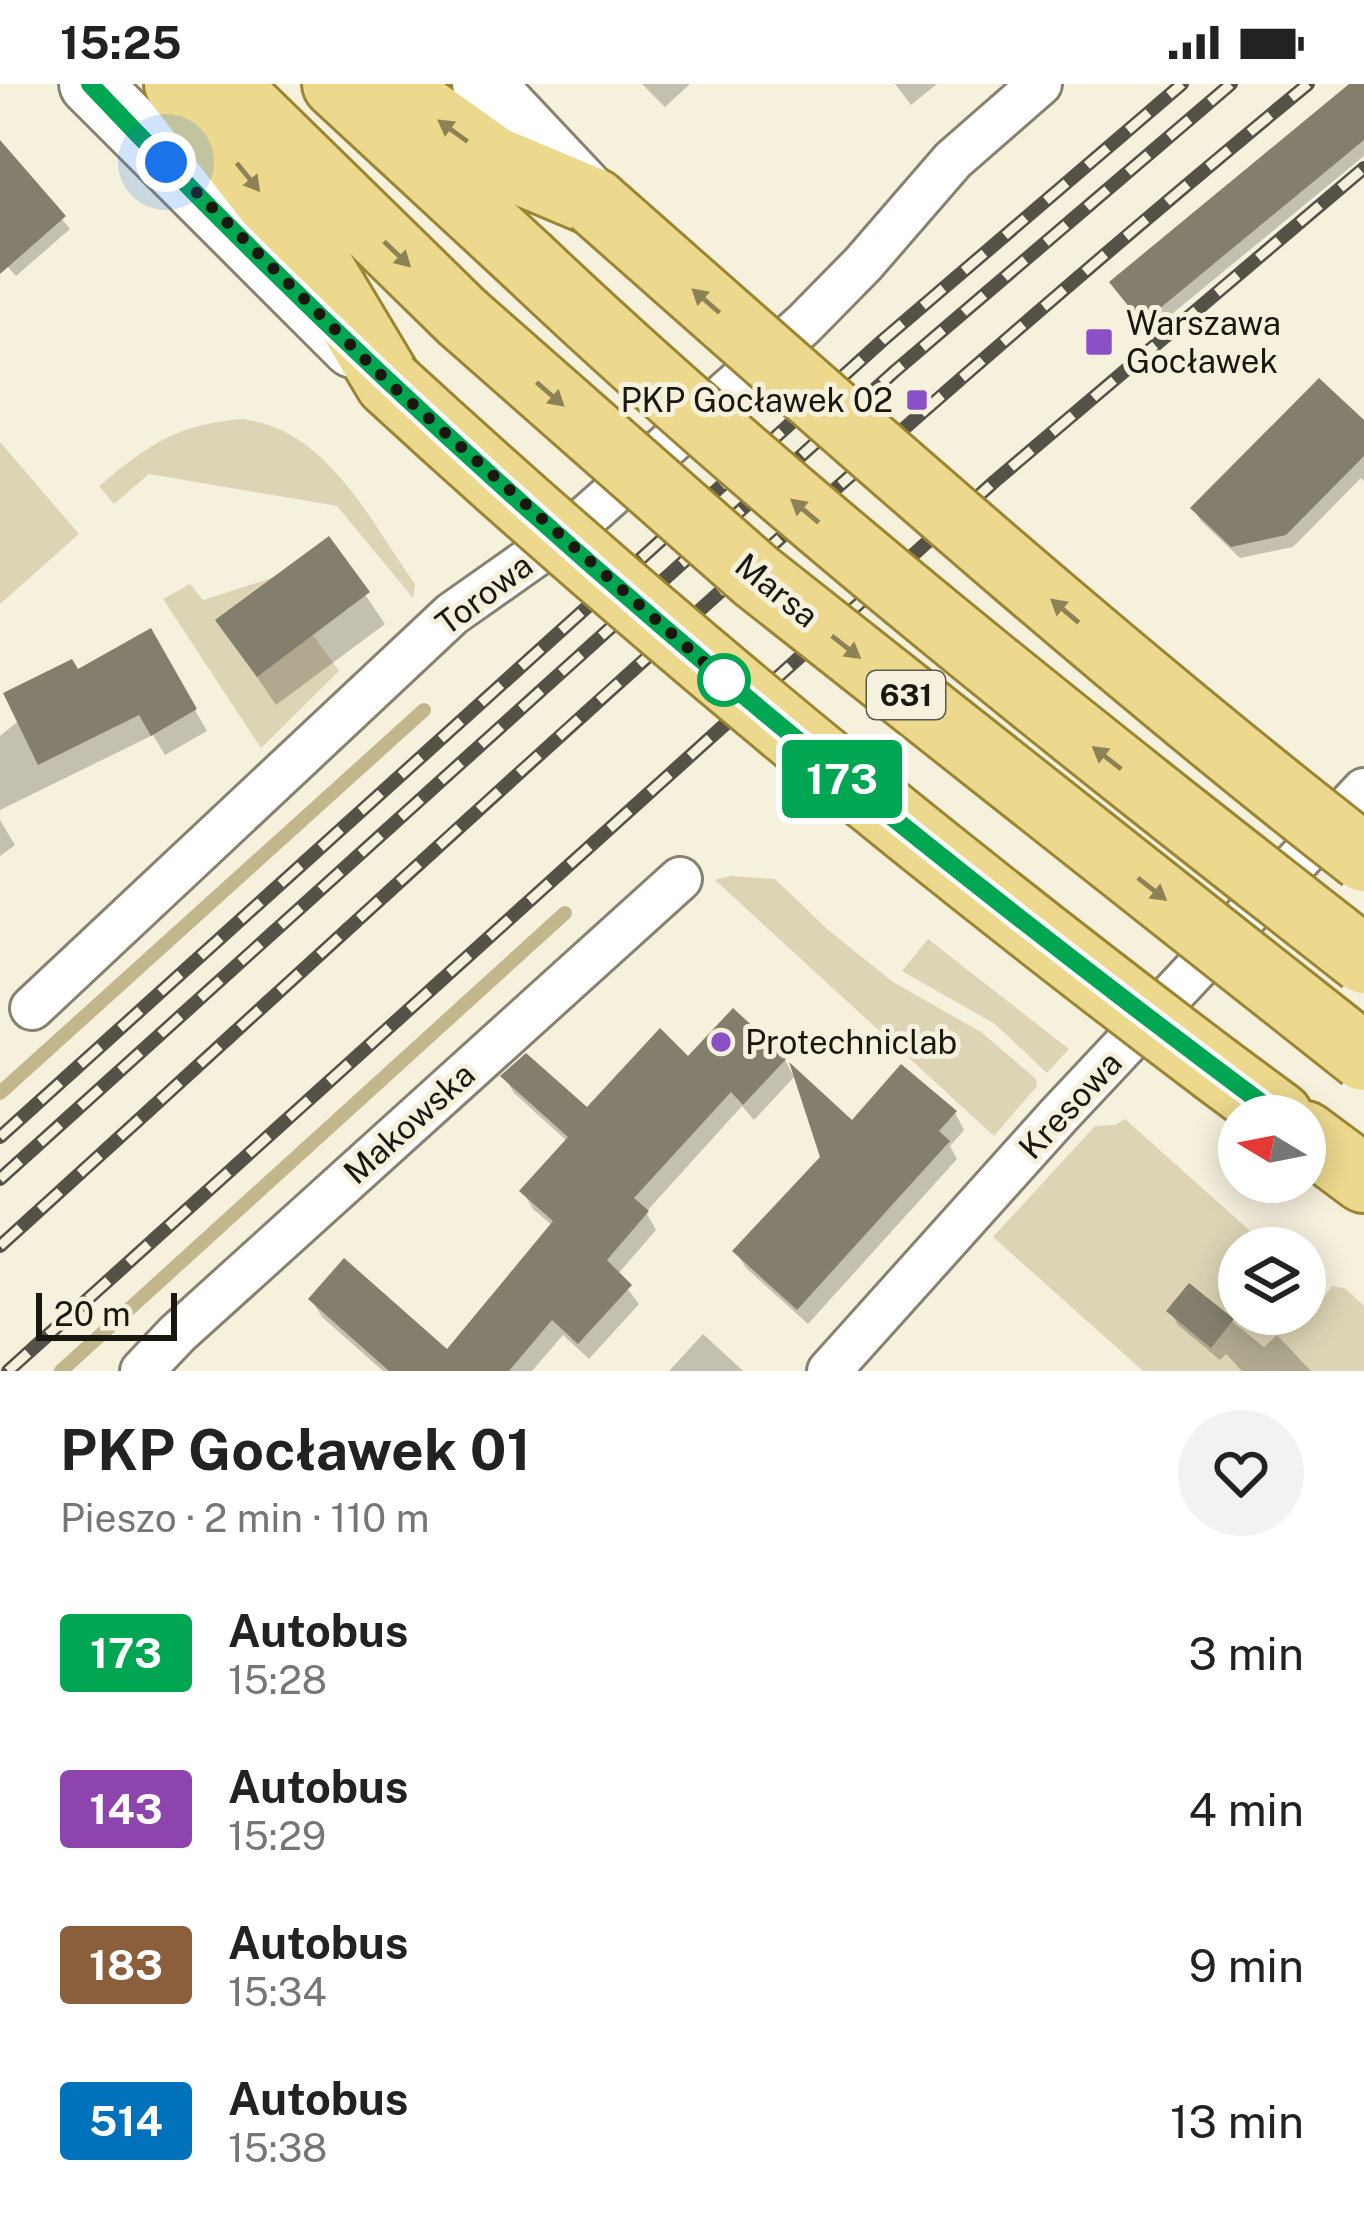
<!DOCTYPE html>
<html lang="pl">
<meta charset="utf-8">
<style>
:root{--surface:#fff;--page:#f2f2f2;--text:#222;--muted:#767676}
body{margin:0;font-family:"Public Sans",sans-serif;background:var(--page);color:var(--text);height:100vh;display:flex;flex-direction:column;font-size:45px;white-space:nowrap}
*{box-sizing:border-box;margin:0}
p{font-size:39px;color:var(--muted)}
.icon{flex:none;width:66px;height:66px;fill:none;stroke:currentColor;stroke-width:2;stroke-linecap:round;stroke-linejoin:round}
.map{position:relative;height:1287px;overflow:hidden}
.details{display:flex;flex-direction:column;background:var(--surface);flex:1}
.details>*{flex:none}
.badge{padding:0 24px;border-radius:9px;font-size:42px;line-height:78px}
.needle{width:78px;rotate:280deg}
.tools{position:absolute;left:1218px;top:1011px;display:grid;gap:24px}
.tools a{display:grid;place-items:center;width:108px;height:108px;border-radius:50%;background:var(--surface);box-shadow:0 6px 30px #0003;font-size:60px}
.scale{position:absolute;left:36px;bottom:30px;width:141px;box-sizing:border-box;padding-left:12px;border:6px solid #191710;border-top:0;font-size:33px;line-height:42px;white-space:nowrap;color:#191710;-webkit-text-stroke:9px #f6f1dd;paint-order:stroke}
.you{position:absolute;width:60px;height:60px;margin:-30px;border:9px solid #fff;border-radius:50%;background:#1a73e8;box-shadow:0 0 0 18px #1a73e833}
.map>.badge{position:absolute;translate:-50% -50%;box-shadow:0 0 0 6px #fff}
.round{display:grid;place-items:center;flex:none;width:126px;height:126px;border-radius:63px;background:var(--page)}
.overview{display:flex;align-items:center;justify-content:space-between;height:204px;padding:0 60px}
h1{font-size:57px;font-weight:700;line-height:90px}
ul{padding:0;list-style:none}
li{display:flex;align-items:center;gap:36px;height:156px;padding:0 60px}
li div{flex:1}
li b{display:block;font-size:45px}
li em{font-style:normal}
li .badge{min-width:132px;font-weight:700;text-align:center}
.status{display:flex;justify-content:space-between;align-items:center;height:84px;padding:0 60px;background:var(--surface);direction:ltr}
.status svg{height:33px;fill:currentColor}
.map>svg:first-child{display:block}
.green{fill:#dcd4b5}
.shadow{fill:#0003}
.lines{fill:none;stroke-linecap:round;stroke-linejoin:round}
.stream{stroke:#c2b78c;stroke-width:14}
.building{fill:#847f6d}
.street-casing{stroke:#86826f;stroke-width:48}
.secondary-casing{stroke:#86826f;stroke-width:66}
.primary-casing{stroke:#9a8531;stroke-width:72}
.street{stroke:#fff;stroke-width:42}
.secondary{stroke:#fff;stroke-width:60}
.primary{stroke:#ecd98e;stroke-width:66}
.rail-casing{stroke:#545147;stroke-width:14}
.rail{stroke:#f6f1dd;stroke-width:9;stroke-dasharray:27;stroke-linecap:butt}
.primary-bridge-casing{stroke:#9a8531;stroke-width:72;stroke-linecap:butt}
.primary-bridge{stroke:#ecd98e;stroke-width:66}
.oneway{fill:#8d8255}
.line-casing{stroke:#fff;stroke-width:27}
.line{stroke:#00a651;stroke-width:18}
.walk{stroke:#191710;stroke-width:12;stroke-dasharray:0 21.6}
.poi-dot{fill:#8c50c6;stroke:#f6f1dd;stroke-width:4.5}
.stop-dot{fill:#fff;stroke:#00a651;stroke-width:6}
.labels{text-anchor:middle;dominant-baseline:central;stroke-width:10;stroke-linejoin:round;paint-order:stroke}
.shield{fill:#f6f1dd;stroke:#5b584e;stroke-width:3}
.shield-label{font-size:30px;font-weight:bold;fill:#191710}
.poi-label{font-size:33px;fill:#191710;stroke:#f6f1dd;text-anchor:start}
.street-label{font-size:33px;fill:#191710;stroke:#f6f1dd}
</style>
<div class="status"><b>15:25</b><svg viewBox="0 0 49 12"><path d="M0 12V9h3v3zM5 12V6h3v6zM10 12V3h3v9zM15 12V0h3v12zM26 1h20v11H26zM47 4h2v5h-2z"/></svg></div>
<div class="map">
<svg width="1364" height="1287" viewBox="0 0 1364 1287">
<rect width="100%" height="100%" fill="#f6f1dd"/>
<path class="green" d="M 242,335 C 328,345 369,436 415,500 L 413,514 L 337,422 L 149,390 L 114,420 L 99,402 C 150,360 175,341 242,335 Z
M 0,358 L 79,450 L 0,520 Z
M 272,494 L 339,587 L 261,664 L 163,515 L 190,500 L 203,516 Z
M 730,792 L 775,795 L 827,845 L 893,898 L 981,948 L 1036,995 L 1037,1002 L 994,1052 L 715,796 Z
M 928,855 L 1069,965 L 1047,989 L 995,940 L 902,887 Z
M 1125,1035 L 1269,1164 L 1239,1164 L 1239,1230 L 1305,1228 L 1310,1232 L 1332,1202 L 1346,1205 L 1364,1222 L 1364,1287 L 1143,1287 L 993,1153 L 1095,1042 L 1115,1041 Z"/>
<path class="shadow" d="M 642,0 L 690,0 L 665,23 Z
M 895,0 L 937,0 L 911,21 Z
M 1354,0 L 1364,0 L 1364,72 L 1150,248 L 1119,210 Z
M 0,60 L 70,145 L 16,192 L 0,174 Z
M 1364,340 L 1364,397 L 1361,394 L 1293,463 L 1240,474 L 1201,437 L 1194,425 Z
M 328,456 L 385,540 L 276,621 L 219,537 Z
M 150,548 L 207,647 L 165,671 L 153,651 L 0,726 L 0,652 L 77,589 Z
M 0,736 L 15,761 L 0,772 Z
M 689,976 L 785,976 L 794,993 L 754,1036 L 742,1022 L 646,1128 L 656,1146 L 617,1191 L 639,1220 L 589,1275 L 563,1251 L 532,1287 L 383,1287 L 322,1233 L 312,1216 L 448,1269 L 553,1142 L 533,1125 L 523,1108 L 568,1058 L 514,1009 L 504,992 L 587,1028 Z
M 955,1029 L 964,1046 L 950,1062 L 957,1075 L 808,1240 L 746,1184 L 736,1168 L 853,1040 Z
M 1189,1203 L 1264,1263 L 1277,1251 L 1311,1287 L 1242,1287 L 1226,1270 L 1220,1276 L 1178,1241 L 1170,1227 Z
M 703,1250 L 742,1286 L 743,1287 L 669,1287 Z"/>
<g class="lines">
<path class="stream" d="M 0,1009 L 424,626
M 61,1287 L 565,829"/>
</g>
<path class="building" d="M 1349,0 L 1364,0 L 1364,56 L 1142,239 L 1109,198 Z
M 0,56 L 66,132 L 0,190 Z
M 1319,294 L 1364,336 L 1364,372 L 1286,451 L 1231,463 L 1190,424 Z
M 329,452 L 370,508 L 257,593 L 215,536 Z
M 151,544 L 197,625 L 151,652 L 139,631 L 38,681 L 3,609 L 72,575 L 78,585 Z
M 733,924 L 787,974 L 743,1021 L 731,1008 L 634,1114 L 649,1127 L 607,1176 L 632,1201 L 578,1260 L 552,1236 L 509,1287 L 389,1287 L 308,1215 L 344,1174 L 447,1265 L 553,1137 L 519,1107 L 568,1053 L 500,992 L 526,969 L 587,1023 L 660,944 L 688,972 Z
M 789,978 L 852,1036 L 901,980 L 957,1027 L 939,1047 L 950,1057 L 797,1226 L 732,1167 L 820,1073 Z
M 1189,1199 L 1234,1235 L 1211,1264 L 1166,1227 Z"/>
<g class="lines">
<g class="street-casing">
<path id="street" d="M 32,924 L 452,530 L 574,444 L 804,240 L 863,180 L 953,76 L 1040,0
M 142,1287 L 177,1250 L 680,795
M 829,1287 L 1059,1031 L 1364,706"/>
</g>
<g class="secondary-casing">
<path id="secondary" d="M 90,0 L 353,263
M 483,0 L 594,118"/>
</g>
<g class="primary-casing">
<path id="primary" d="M 178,0 L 319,182 L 389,299
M 224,0 L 462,233
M 336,0 L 526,176
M 390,2 L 494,76 L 594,118
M 1217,986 L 1279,1032
M 1305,1051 L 1364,1095"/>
</g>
<use href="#street" class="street"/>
<use href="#secondary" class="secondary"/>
<use href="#primary" class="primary"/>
<g class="rail-casing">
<path id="rail" d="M 0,1053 L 883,256 L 1182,0
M 0,1095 L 895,287 L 1231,0
M 0,1162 C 432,770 858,371 1308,0
M 8,1287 L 995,397 L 1364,84"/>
</g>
<use href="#rail" class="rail"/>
<g class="primary-bridge-casing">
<path id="primary-bridge" d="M 594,118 C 847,341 1099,567 1364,774
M 526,176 C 791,427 1077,651 1364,876
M 462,233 L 756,492 L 1364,973
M 389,299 C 654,543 930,769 1217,986"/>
</g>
<use href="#primary-bridge" class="primary-bridge"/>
</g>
<defs><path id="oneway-solid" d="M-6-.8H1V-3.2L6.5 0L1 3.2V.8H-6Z" transform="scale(3)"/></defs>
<g class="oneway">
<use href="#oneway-solid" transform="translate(453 47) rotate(-144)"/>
<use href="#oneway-solid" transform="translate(248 93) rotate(51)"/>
<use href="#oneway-solid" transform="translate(397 170) rotate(44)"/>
<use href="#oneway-solid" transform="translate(706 217) rotate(-139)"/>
<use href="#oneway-solid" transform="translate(550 310) rotate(41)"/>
<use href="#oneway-solid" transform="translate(805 427) rotate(-140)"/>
<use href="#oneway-solid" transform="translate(1065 527) rotate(-140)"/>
<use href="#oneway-solid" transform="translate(846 563) rotate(38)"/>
<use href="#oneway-solid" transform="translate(1107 674) rotate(-142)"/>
<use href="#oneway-solid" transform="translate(1152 805) rotate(38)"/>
</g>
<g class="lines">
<g class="line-casing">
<path id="line" d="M 90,0 C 451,383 857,718 1279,1032"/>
</g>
<use href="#line" class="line"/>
<path class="walk" d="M 166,78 L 389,299 L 724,596"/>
</g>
<g class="poi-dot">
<rect x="1084" y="243" width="30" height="30" rx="6"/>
<rect x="905" y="304" width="24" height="24" rx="6"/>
<circle cx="721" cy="958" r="12"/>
</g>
<circle class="stop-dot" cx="724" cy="596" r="24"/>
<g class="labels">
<rect class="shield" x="867" y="587" width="78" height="48" rx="9"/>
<g class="shield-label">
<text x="906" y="611">631</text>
</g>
<g class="poi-label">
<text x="1126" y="239">Warszawa<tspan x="1126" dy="38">Gocławek</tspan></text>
<text x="893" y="316" text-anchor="end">PKP Gocławek 02</text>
<text x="745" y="958">Protechniclab</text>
</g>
<g class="street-label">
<text transform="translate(777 506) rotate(39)">Marsa</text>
<text transform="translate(484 510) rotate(-37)">Torowa</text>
<text transform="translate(1070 1021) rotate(-47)">Kresowa</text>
<text transform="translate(409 1039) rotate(-42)">Makowska</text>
</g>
</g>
</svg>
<div class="tools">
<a><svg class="needle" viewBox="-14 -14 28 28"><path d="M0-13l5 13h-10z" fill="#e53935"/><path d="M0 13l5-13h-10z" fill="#767676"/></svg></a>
<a><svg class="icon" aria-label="layers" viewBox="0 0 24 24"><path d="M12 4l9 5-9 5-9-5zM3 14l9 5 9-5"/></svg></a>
</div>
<div class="scale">20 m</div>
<div class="you" style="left:166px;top:78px"></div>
<b class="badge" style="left:842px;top:695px;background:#00a651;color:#fff">173</b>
</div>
<section class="details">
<div class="overview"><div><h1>PKP Gocławek 01</h1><p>Pieszo · 2 min · 110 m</p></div><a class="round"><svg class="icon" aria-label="heart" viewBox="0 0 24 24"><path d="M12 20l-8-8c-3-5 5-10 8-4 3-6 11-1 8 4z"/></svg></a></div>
<ul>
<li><span class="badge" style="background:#00a651;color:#fff">173</span><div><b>Autobus</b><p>15:28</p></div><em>3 min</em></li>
<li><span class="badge" style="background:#8e44ad;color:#fff">143</span><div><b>Autobus</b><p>15:29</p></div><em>4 min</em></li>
<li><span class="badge" style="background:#8b5e3c;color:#fff">183</span><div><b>Autobus</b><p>15:34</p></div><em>9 min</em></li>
<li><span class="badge" style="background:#0072bc;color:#fff">514</span><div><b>Autobus</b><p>15:38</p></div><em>13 min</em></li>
</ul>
</section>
